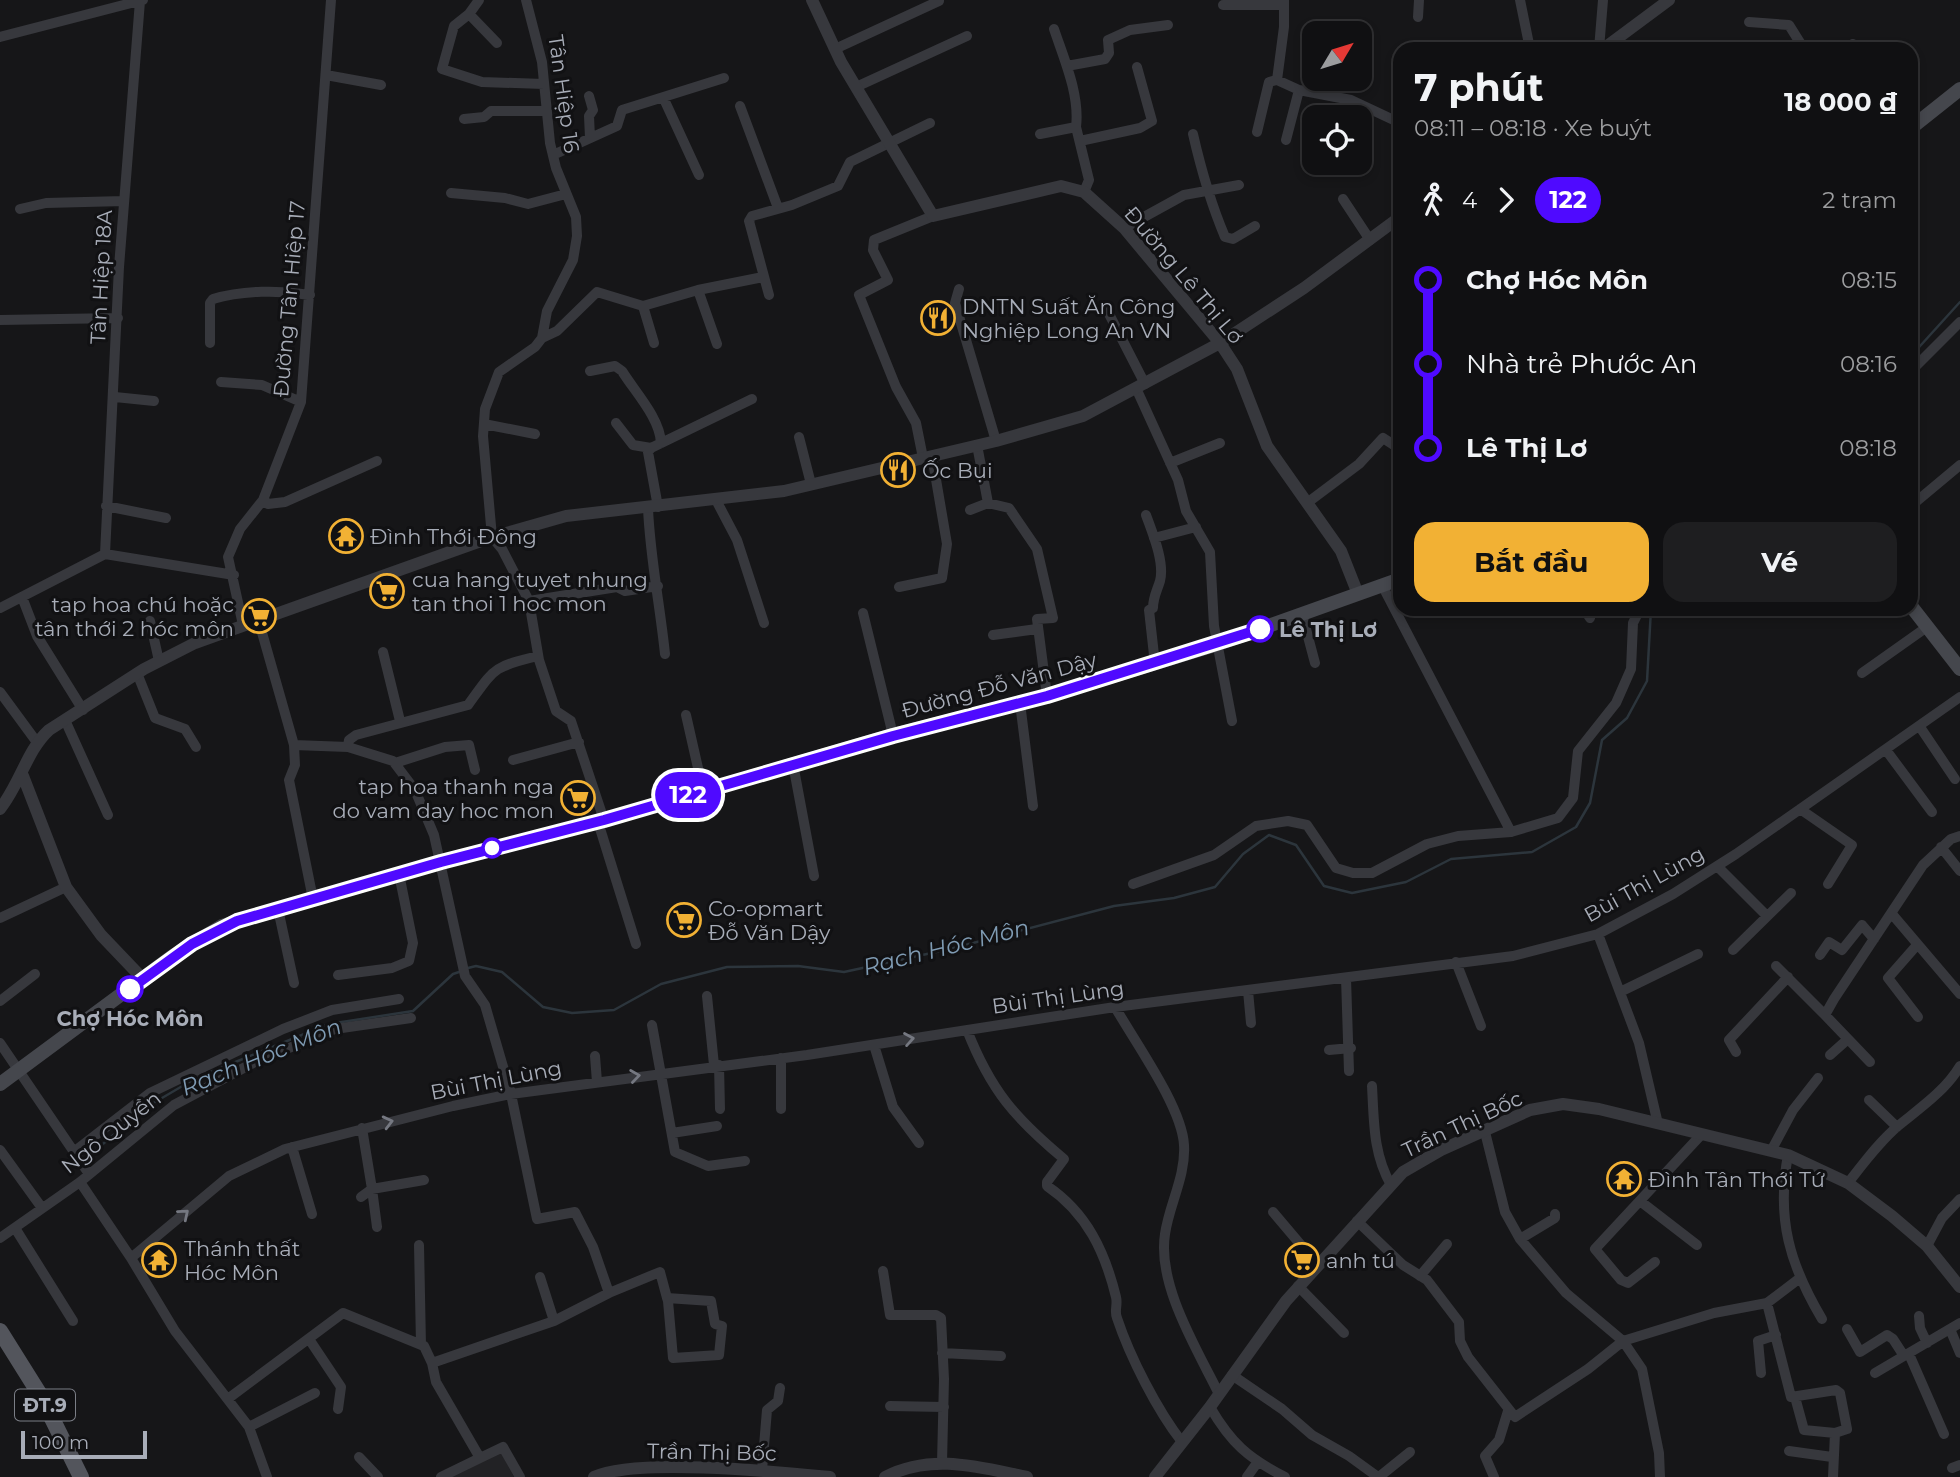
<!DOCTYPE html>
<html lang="vi">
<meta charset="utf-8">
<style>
:root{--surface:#101012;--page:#1e1e20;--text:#f1f3f6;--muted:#9c9d9f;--line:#303032;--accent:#f2b134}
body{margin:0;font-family:Montserrat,sans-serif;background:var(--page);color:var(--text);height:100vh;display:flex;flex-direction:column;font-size:26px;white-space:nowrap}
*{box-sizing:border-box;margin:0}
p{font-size:23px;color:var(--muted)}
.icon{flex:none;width:38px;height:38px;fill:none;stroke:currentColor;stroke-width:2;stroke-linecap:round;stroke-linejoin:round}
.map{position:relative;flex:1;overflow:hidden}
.details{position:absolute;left:1393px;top:42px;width:525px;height:574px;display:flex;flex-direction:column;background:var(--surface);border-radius:21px;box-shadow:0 4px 10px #0003,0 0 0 2px var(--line)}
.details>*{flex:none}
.badge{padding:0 14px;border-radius:23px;font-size:24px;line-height:46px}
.needle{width:46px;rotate:52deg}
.fabs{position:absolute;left:1302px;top:21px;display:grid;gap:14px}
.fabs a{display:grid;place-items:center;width:70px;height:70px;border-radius:14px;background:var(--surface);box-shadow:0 4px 10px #0003,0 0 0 2px var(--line);font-size:35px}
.scale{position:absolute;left:21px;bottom:18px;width:126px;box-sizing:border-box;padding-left:7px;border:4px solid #a8adb8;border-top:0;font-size:19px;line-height:24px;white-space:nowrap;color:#a8adb8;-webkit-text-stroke:5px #111113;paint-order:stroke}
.map>.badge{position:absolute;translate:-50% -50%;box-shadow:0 0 0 4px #fff}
.legs{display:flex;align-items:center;gap:10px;height:77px;padding:0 21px;font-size:23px}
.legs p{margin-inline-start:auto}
.summary{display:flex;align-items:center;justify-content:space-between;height:119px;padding:0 21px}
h1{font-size:38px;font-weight:700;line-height:52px}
.cta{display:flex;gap:14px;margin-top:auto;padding:14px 21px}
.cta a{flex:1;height:80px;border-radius:21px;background:var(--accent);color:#111;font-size:28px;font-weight:700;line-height:80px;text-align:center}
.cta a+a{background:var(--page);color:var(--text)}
ul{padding:0 21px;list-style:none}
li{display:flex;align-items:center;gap:24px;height:84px;font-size:26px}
li i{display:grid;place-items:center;width:10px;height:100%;margin:0 9px;background:currentColor}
li i::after{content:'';width:18px;height:18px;margin:-9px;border:5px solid;border-radius:50%;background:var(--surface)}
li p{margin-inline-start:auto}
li:first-child i{background:linear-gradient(#0000 50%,currentColor 0)}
li:last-child i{background:linear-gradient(currentColor 50%,#0000 0)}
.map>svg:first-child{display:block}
.built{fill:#222225}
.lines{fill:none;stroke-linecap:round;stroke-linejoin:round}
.stream{stroke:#2c353c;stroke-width:2.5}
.minor{stroke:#37383d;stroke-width:10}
.tertiary{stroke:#37383d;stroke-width:12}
.secondary{stroke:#45474d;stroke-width:14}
.primary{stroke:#53555c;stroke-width:16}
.oneway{stroke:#757881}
.line-1-casing{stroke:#fff;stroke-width:16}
.line-1{stroke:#4f0aff;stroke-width:10}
.stop-1-dot{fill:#fff;stroke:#4f0aff;stroke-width:3.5}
.labels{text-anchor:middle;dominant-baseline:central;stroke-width:6;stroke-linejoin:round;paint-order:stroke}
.shield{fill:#111113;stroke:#7b7e86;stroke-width:2}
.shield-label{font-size:19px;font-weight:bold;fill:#a8adb8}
.street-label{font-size:21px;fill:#a8adb8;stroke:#111113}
.poi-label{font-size:21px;fill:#a8adb8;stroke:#111113;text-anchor:start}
.stop-label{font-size:21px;font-weight:bold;fill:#a8adb8;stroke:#111113;text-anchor:start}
.water-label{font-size:23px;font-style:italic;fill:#7f9bb3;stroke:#111113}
</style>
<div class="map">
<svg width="1960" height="1477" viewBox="0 0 1960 1477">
<rect width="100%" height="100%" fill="#161618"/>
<path class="built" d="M 501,1452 L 514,1477 L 445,1477 Z"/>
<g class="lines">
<path class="stream" d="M 1911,356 L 1960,302
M 468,968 L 476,966 L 502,972 L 543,1007 L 572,1013 L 614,1010 L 661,984 L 727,967 L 798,966 L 844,972 L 950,949 L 1114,906 L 1174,898 L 1215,887 L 1243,854 L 1269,835 L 1296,845 L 1324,886 L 1352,893 L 1406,882 L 1451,859 L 1532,852 L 1576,827 L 1590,803 L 1602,740 L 1627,718 L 1647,681 L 1651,609
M 90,1155 L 145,1108 L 196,1078 L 329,1024 L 413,1011 L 453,974 L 462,971"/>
<path class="minor" d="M 479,0 L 469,14 L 497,43
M 526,0 L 542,62 L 550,143 L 556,168 L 576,217 L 577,236 L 573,260 L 547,311 L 542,338 L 535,347 L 499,372 L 485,409 L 483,436 L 492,537 L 502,549 L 529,601 L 539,660 L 556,711 L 571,721 L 604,820
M 1284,0 L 1284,27 L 1277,80 L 1299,90 L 1351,100 L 1400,123
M 1520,0 L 1530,49
M 1223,5 L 1284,5
M 469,14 L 454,26 L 442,69 L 482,82 L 544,84
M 1418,17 L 1419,0
M 1749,22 L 1789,25 L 1804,49
M 1054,29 C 1064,59 1080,95 1076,127
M 0,37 L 143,0
M 1853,44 L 1855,49
M 835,49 L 939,1
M 1599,49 L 1603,0
M 1067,66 L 1105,59 L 1109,53 L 1108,40 L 1130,30 L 1168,25
M 326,75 L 381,85
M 856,87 L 967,36
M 589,96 L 593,110 L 589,116 L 590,138
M 663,97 L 699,175
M 740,106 L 778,208
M 464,119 L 484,117 L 491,111 L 547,111
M 1257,132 L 1269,82 L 1277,80
M 1040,134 L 1076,127 L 1089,180 L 1084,192
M 1193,134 C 1201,169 1211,204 1225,237 L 1233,239 L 1255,226
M 1286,140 L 1299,90
M 1080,141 L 1140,128 L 1152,121 L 1137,67
M 553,155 L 617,126 L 622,110 L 724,78
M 451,193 L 505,198 L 528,204 L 566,194
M 1343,199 L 1370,240
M 20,209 L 46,203 L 124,201
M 1124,228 L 1184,195 L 1239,185
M 959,289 L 955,303 L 996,441
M 769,295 L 749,221 L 752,216 L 792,205 L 838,186 L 850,162 L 930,123
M 1108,312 L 1145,384
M 0,320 L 118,318
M 542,338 L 557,331 L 597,292 L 643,306
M 210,343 L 210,303 L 213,299 C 243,290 280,290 310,295
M 654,343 L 643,306 L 698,290
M 717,344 L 698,290 L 763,277
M 590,371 L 615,366 L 622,371 C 635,392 660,418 661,443
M 1911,371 L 1960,322
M 221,382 L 262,385 L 301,402
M 1136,388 L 1178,480 L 1186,511 L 1210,552 L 1214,626 L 1232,721
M 115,397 L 154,401
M 616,423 L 633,445 L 651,448
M 484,424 L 535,434
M 799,437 L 811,484
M 923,458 L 916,423 L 896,387 L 859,295 L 888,280 L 873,250 L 874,240 L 933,216
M 1170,463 L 1220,443
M 263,500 L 268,504 L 285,502 L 377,461
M 716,500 L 737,540 L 764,623
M 988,503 L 1009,508 L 1037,549 L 1053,618 L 1037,619 L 1047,696
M 1307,503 L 1359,464 L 1383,438 L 1400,449
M 106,506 L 166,518
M 1911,506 L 1960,465
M 658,507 L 648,452 L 651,448 L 752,399
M 648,508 C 650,557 660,605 665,654
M 970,510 L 988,503 L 977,445
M 1146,515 C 1152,532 1165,562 1160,581 C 1157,591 1153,597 1153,608 L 1149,610 L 1155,664
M 1154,538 L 1196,527
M 105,554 L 119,267 L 140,1
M 899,587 L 942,578 L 947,544 L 932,456
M 1383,587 L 1511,832
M 22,597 L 37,636 L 83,710
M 529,601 L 617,587 L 625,591 L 658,586
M 0,608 L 105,554 L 234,575
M 1584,609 L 1590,618
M 863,613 L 893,735
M 1302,614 L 1315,663
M 150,621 L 159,661
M 259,622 L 294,745 L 295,765 L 289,780 L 313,899
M 243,625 L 228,557 L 240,529 L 263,500 L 301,402 L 331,0
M 993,635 L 1037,629
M 383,652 L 400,721
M 137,673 L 155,718 L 185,729 L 196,747
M 1862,673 L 1927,627
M 0,692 L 36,741
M 1020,703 L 1033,806
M 686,715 L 703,790
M 65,720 L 108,815
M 1920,727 L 1955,779
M 294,745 L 348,747 L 393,761 L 415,790 L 434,835 L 465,976 L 485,1005 L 511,1094 L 537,1219 L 575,1212 L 593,1247 L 609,1293 L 554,1321 L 432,1363 L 436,1382 L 480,1458 L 503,1447 L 520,1477
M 348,747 L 349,740 L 356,735 L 468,705 C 495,668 492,667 538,656
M 1886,750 L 1932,812
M 513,760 L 579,742
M 395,763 L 445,747 L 469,745 L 475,770
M 793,764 L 814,876
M 1800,809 L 1852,845 L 1828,884
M 598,822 L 636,944
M 1941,847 L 1960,871
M 1717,866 L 1767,916
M 1133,884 L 1214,855 L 1256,826 L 1288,821 L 1307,825 L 1336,868 L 1353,873 L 1372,873 L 1427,844 L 1458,836 L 1511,832 L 1558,818 L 1573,798 L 1578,751 L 1616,703 L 1631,669 L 1633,623 L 1640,609
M 278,909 L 294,983
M 1892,914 L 1960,994
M 0,918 L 66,887
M 1598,934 L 1639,1043 L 1658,1124
M 1917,945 L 1888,978 L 1918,1017
M 1733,950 L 1791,893
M 1820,955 L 1829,942 L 1842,950 L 1862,925 L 1874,939
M 1456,962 L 1481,1026
M 1776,966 L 1825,1015
M 338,975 L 392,968 L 409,961 L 413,943 L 399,874
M 1346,978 L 1349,1071
M 1248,991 L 1251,1023
M 1620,992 L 1698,954
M 707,996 L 714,1065
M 0,1001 L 35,974
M 1115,1007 C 1135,1042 1182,1107 1184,1145 C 1186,1176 1169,1205 1165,1234 C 1157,1285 1197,1349 1219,1394
M 652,1025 L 675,1152 L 708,1166 L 745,1161
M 967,1030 C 991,1091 1015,1118 1064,1159 L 1047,1182 L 1047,1186 C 1087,1213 1105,1252 1116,1297 C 1118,1305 1114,1311 1117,1318 C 1130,1357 1157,1410 1182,1442
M 1848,1039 L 1870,1062
M 0,1043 L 89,1174
M 874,1045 L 893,1107 L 919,1143
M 1329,1050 L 1351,1048
M 1736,1052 L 1729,1040 L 1788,977
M 1830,1055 L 1848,1039 L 1825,1015 L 1834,999 L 1923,865 L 1951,839 L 1960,836
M 595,1056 L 597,1082
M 719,1065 L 720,1109
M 1372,1086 C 1374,1121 1373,1154 1391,1185
M 1869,1100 L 1897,1127
M 781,1109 L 781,1058
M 1485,1132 L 1505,1212 L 1520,1239 L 1566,1293 L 1623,1341 L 1642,1369 L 1659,1453 L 1660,1477
M 672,1133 L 717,1126
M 292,1147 L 312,1214
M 0,1150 L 42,1208
M 75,1151 L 150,1093 L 283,1029 L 332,1010 L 399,999
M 1771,1151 L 1793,1110 L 1818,1078
M 1788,1155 C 1776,1219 1790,1265 1822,1319
M 80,1182 L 131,1258 L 175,1331 L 249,1427 L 267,1477
M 1848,1183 C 1863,1164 1879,1142 1898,1126 C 1920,1108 1945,1091 1960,1066
M 361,1197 L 372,1189 L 362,1128
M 1640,1201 L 1697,1245
M 1273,1212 L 1317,1264
M 1357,1221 L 1403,1265 L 1427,1280 L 1459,1322 L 1460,1341 L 1468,1357 L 1515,1417 L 1588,1369 L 1623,1341 L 1714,1313 L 1767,1303 L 1800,1278
M 377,1227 L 372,1189 L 424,1180
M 15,1228 L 73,1321
M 0,1238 L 80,1182 L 174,1105 L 253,1063 L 335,1029 L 411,1018
M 1520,1239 L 1555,1218 L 1555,1214
M 419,1245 L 421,1345
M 1927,1246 L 1942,1218 L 1960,1199
M 131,1258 L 229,1176 L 285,1149 L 453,1106 L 511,1094 L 807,1055 L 1115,1007 L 1513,956 L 1598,934 L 1673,894 L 1736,854 L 1960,697
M 1655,1262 L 1628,1283 L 1621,1280 L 1595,1249 L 1700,1136
M 883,1271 L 890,1315 L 936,1315 L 941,1318 L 944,1379 L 942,1463
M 1420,1276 L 1447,1244
M 540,1277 L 554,1321
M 1298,1286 L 1344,1333
M 609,1293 L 660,1272 L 667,1298 L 668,1301 L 673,1358 L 719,1355 L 722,1326 L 715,1324 L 711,1301 L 667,1298
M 1767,1303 L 1791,1397 L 1836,1390 L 1840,1393 L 1847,1429 L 1835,1433 L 1833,1477
M 1919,1316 L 1920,1328 L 1927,1343
M 1847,1329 L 1860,1352 L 1887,1335 L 1893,1339 L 1904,1356
M 1950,1329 L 1960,1353
M 309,1339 L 341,1387 L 338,1409
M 942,1353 L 1001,1356
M 1909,1354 L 1944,1434
M 1761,1373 L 1758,1341 L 1776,1335
M 1875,1373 L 1960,1323
M 1232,1375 L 1282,1409 L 1312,1435 L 1349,1456 L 1378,1477
M 1795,1397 L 1804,1430 L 1835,1433
M 229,1398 L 343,1313 L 424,1346 L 432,1363
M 890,1406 L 944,1407
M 1210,1407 C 1231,1443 1248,1458 1285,1477
M 249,1427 L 315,1393
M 1789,1451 L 1832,1457
M 359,1457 L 378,1477
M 1952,1468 L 1960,1465
M 762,1470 L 767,1410 L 778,1401 L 780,1388
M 441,1477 L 480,1458
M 1247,1477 L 1257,1463
M 1379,1477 L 1410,1452
M 1494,1477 L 1485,1456 L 1499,1440 L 1508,1411"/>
<path class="tertiary" d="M 812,0 L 841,62 L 933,216 L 1061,186 L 1084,192 L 1124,228 L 1220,343 L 1237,369 L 1267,446 L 1341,551 L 1358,594
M 1603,49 L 1669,0
M 23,776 L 66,887 L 101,935 L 143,979
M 0,809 C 20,784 27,750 49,730 L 144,669 L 195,643 L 492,537 L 566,516 L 784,491 L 996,441 L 1083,416 L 1220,343 L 1304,288 L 1400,217
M 594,1477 C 636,1457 779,1472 830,1477
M 885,1477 C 932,1453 978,1467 1027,1477
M 1155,1477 L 1210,1407 L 1286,1301 L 1403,1172 L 1441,1150 L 1530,1110 L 1563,1104 L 1599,1109 L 1788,1155 L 1848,1183 L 1892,1216 L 1927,1246 L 1960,1287"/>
<path class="secondary" d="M 1911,128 L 1960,89
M 1911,606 L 1960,669
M 0,1084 L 173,956 L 222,926 L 441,862 L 604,820 L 893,735 L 1047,696 L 1218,644 L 1400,579"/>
<path class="primary" d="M 0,1331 L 42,1398 L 81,1477"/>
</g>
<defs><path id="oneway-chevron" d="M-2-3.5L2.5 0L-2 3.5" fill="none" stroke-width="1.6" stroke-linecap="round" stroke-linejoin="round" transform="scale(1.75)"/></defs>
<g class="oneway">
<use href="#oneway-chevron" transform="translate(909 1039) rotate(-10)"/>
<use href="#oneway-chevron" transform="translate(635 1076) rotate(-8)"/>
<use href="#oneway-chevron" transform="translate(388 1122) rotate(-14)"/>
<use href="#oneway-chevron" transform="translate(184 1214) rotate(-40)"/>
</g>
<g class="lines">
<g class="line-1-casing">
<path id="line-1" d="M 130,989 L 192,944 L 237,921 L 441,862 L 604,820 L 893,736 L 1047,696 L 1260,629"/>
</g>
<use href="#line-1" class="line-1"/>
</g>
<defs>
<g id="restaurant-ring" transform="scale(1.75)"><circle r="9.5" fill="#111113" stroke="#f2b134" stroke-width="1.5"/><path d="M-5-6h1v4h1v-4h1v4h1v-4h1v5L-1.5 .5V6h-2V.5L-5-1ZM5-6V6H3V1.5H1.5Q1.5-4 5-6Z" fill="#f2b134"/></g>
<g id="temple-ring" transform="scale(1.75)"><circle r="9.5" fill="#111113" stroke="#f2b134" stroke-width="1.5"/><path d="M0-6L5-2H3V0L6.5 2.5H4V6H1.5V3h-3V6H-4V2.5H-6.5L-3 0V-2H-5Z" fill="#f2b134"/></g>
<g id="supermarket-ring" transform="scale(1.75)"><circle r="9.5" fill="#111113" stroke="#f2b134" stroke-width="1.5"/><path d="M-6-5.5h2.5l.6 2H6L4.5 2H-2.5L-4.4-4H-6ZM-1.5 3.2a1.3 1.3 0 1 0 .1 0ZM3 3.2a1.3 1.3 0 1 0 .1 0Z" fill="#f2b134"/></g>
</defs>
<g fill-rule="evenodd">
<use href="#restaurant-ring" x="938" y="318"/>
<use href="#restaurant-ring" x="898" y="470"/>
<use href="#temple-ring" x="346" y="536"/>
<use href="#supermarket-ring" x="387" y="591"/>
<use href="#supermarket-ring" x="259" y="616"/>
<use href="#supermarket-ring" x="578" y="798"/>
<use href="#supermarket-ring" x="684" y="920"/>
<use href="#temple-ring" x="1624" y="1179"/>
<use href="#temple-ring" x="159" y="1260"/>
<use href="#supermarket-ring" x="1302" y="1260"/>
</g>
<g class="stop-1-dot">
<circle cx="1260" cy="629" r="12"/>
<circle cx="492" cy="848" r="9"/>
<circle cx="130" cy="989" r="12"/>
</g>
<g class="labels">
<rect class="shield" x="15" y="1389.5" width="60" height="31" rx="5"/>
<g class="shield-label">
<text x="45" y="1405">ĐT.9</text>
</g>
<g class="street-label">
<text transform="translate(564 94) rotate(82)">Tân Hiệp 16</text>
<text transform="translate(1184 275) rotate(50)">Đường Lê Thị Lơ</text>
<text transform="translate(101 277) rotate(-87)">Tân Hiệp 18A</text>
<text transform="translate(289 299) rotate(-85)">Đường Tân Hiệp 17</text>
<text transform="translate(999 685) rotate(-15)">Đường Đỗ Văn Dậy</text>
<text transform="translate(1644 884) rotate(-29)">Bùi Thị Lùng</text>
<text transform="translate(1058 997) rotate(-8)">Bùi Thị Lùng</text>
<text transform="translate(496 1080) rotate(-11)">Bùi Thị Lùng</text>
<text transform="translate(1462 1124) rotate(-25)">Trần Thị Bốc</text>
<text transform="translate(111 1132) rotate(-38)">Ngô Quyền</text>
<text transform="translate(712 1452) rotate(1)">Trần Thị Bốc</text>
</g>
<g class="poi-label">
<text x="962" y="306">DNTN Suất Ăn Công<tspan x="962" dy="24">Nghiệp Long An VN</tspan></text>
<text x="922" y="470">Ốc Bụi</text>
<text x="370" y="536">Đình Thới Đông</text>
<text x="412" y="579">cua hang tuyet nhung<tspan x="412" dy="24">tan thoi 1 hoc mon</tspan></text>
<text x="234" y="604" text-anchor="end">tap hoa chú hoặc<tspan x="234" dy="24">tân thới 2 hóc môn</tspan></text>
<text x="554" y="786" text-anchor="end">tap hoa thanh nga<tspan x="554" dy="24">do vam day hoc mon</tspan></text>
<text x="708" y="908">Co-opmart<tspan x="708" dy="24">Đỗ Văn Dậy</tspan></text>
<text x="1648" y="1179">Đình Tân Thới Tứ</text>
<text x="184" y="1248">Thánh thất<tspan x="184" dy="24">Hóc Môn</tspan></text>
<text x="1326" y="1260">anh tú</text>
</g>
<g class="stop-label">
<text x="1279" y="629">Lê Thị Lơ</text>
<text x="130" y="1018" text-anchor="middle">Chợ Hóc Môn</text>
</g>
<g class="water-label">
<text transform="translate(946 947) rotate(-14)">Rạch Hóc Môn</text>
<text transform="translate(261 1057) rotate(-22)">Rạch Hóc Môn</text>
</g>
</g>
</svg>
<div class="fabs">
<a><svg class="needle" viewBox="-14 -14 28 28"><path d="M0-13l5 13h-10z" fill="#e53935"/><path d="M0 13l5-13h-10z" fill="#9c9d9f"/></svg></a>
<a><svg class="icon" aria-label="locate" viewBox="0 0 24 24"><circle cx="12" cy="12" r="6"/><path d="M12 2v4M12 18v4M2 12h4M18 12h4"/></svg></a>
</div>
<div class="scale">100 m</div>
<b class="badge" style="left:688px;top:795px;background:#4f0aff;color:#fff">122</b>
<section class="details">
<div class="summary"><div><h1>7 phút</h1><p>08:11 – 08:18 · Xe buýt</p></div><b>18 000 ₫</b></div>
<div class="legs"><svg class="icon" aria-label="walk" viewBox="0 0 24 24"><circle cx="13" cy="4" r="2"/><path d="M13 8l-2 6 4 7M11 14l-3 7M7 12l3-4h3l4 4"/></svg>4<svg class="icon" aria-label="forward" viewBox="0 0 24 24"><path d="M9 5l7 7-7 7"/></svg><b class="badge" style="background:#4f0aff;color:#fff">122</b><p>2 trạm</p></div>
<ul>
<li><i style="color:#4f0aff"></i><b>Chợ Hóc Môn</b><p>08:15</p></li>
<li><i style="color:#4f0aff"></i><span>Nhà trẻ Phước An</span><p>08:16</p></li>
<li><i style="color:#4f0aff"></i><b>Lê Thị Lơ</b><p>08:18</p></li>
</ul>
<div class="cta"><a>Bắt đầu</a><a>Vé</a></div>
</section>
</div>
